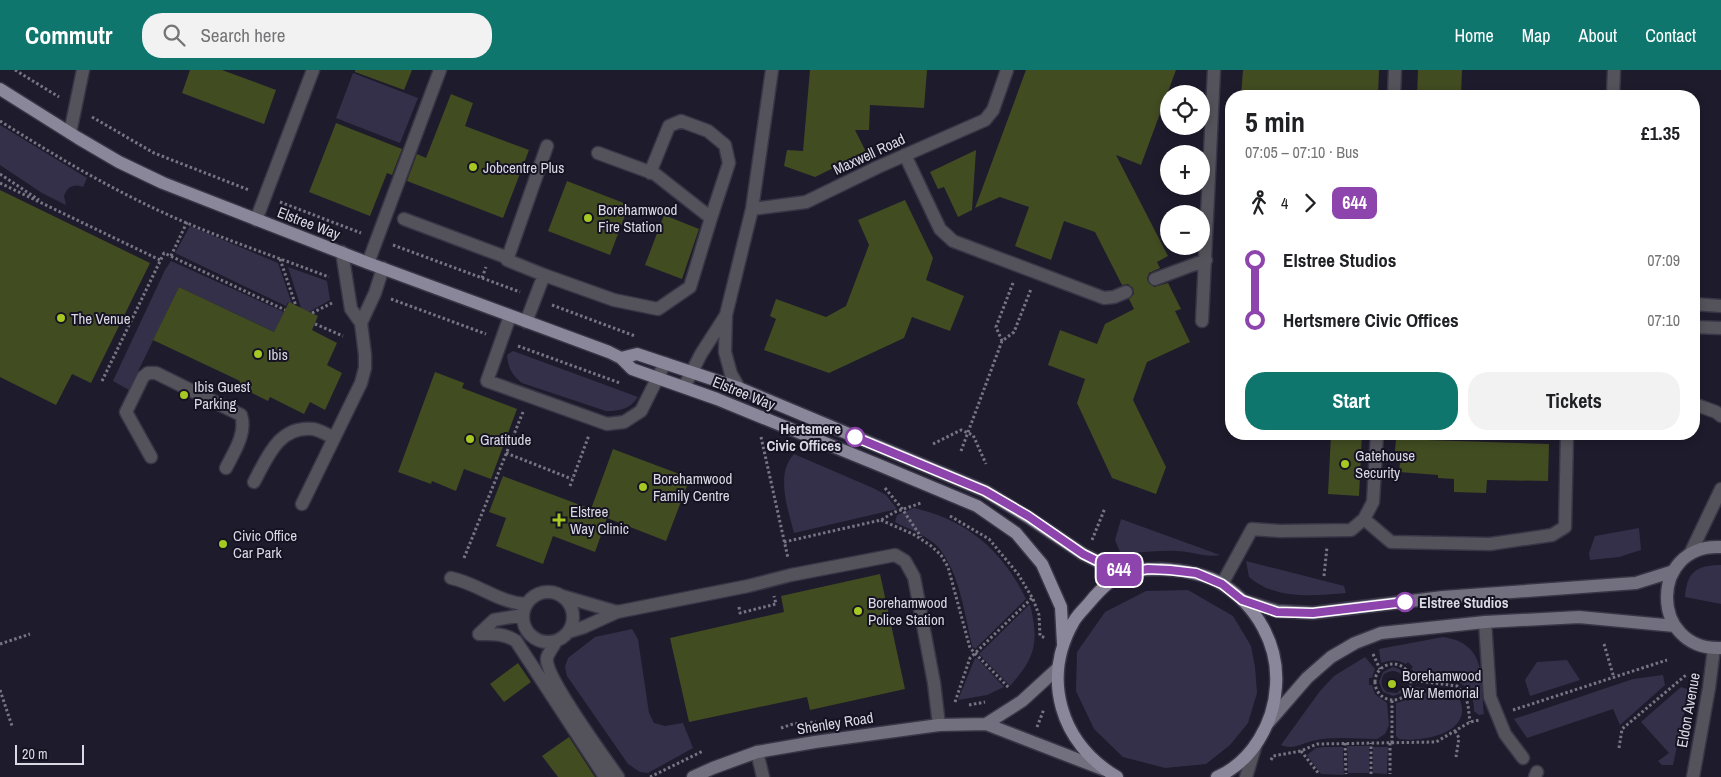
<!DOCTYPE html>
<meta charset="utf-8">
<style>
:root{--surface:#fff;--page:#f2f2f2;--text:#202124;--muted:#757577;--accent:#0f766e}
body{margin:0;font-family:"Archivo Narrow",sans-serif;background:var(--page);color:var(--text);height:100vh;display:flex;flex-direction:column;font-size:19px;white-space:nowrap}
*{box-sizing:border-box;margin:0}
p{font-size:16px;color:var(--muted)}
.icon{flex:none;width:28px;height:28px;fill:none;stroke:currentColor;stroke-width:2;stroke-linecap:round;stroke-linejoin:round}
.map{position:relative;flex:1;overflow:hidden}
.drawer{position:absolute;left:1225px;top:20px;width:475px;height:350px;display:flex;flex-direction:column;background:var(--surface);border-radius:20px;box-shadow:0 2px 8px #0003}
.drawer>*{flex:none}
.badge{padding:0 10px;border-radius:8px;font-size:18px;line-height:32px}
.tools{position:absolute;left:1160px;top:15px;display:grid;gap:10px}
.tools a{display:grid;place-items:center;width:50px;height:50px;border-radius:50%;background:var(--surface);box-shadow:0 2px 8px #0003;font-size:25px}
.scale{position:absolute;left:15px;bottom:12px;width:69px;box-sizing:border-box;padding-left:5px;border:2px solid #dad8e4;border-top:0;font-size:14px;line-height:18px;white-space:nowrap;color:#dad8e4;-webkit-text-stroke:4px #151222;paint-order:stroke}
.map>.badge{position:absolute;translate:-50% -50%;box-shadow:0 0 0 2px #fff}
.legs{display:flex;align-items:center;gap:8px;height:55px;padding:0 20px;font-size:16px}
.legs p{margin-inline-start:auto}
.headline{display:flex;align-items:center;justify-content:space-between;height:85px;padding:0 20px}
h1{font-size:28px;font-weight:700;line-height:38px}
.cta{display:flex;gap:10px;margin-top:auto;padding:10px 20px}
.cta a{flex:1;height:58px;border-radius:20px;background:var(--accent);color:#fff;font-size:20px;font-weight:700;line-height:58px;text-align:center}
.cta a+a{background:var(--page);color:var(--text)}
ul{padding:0 20px;list-style:none}
li{display:flex;align-items:center;gap:18px;height:60px;font-size:19px}
li i{display:grid;place-items:center;width:8px;height:100%;margin:0 6px;background:currentColor}
li i::after{content:'';width:12px;height:12px;margin:-6px;border:4px solid;border-radius:50%;background:var(--surface)}
li p{margin-inline-start:auto}
li:first-child i{background:linear-gradient(#0000 50%,currentColor 0)}
li:last-child i{background:linear-gradient(currentColor 50%,#0000 0)}
header{display:flex;align-items:center;gap:30px;box-sizing:border-box;height:70px;padding:0 25px;background:var(--accent);color:#fff}
header strong{font-size:24px}
nav{display:flex;gap:28px;margin-inline-start:auto;font-size:18px}
.search{width:350px;height:45px;background:var(--page);display:flex;align-items:center;gap:12px;box-sizing:border-box;padding:0 18px;border-radius:20px;color:var(--muted);font-size:19px}
.map>svg:first-child{display:block}
.green{fill:#343049}
.building{fill:#414c21}
.lines{fill:none;stroke-linecap:round;stroke-linejoin:round}
.service-casing{stroke:#383546;stroke-width:15}
.minor-casing{stroke:#383546;stroke-width:15}
.tertiary-casing{stroke:#383546;stroke-width:15}
.secondary-casing{stroke:#383546;stroke-width:15}
.primary-casing{stroke:#383546;stroke-width:15}
.path{stroke:#777584;stroke-width:3;stroke-dasharray:2.5 2.5;stroke-linecap:butt}
.service{stroke:#54535b;stroke-width:12}
.minor{stroke:#54535b;stroke-width:12}
.tertiary{stroke:#54535b;stroke-width:12}
.secondary{stroke:#72707e;stroke-width:12}
.primary{stroke:#898799;stroke-width:12}
.line-1-casing{stroke:#fff;stroke-width:11}
.line-1{stroke:#8e44ad;stroke-width:8}
.poi-dot{fill:#a5c823;stroke:#151222;stroke-width:2}
.stop-1-dot{fill:#fff;stroke:#8e44ad;stroke-width:2.5}
.labels{text-anchor:middle;dominant-baseline:central;stroke-width:4;stroke-linejoin:round;paint-order:stroke}
.street-label{font-size:15px;fill:#dad8e4;stroke:#151222}
.poi-label{font-size:15px;fill:#dad8e4;stroke:#151222;text-anchor:start}
.stop-label{font-size:15px;font-weight:bold;fill:#dad8e4;stroke:#151222;text-anchor:end}
</style>
<header>
<strong>Commutr</strong>
<div class="search"><svg class="icon" aria-label="search" viewBox="0 0 24 24"><circle cx="10" cy="10" r="6"/><path d="M15 15l6 6"/></svg>Search here</div>
<nav><a>Home</a><a>Map</a><a>About</a><a>Contact</a></nav>
</header>
<div class="map">
<svg width="1721" height="707" viewBox="0 0 1721 707">
<rect width="100%" height="100%" fill="#1e1b2c"/>
<path class="green" d="M 353,3 L 418,28 L 400,73 L 336,48 Z
M 0,55 L 87,108 L 83,117 C 74,113 67,117 64,126 L 66,135 L 42,123 L 0,95 Z
M 190,156 L 278,193 L 292,234 L 288,232 L 286,236 L 175,183 Z
M 171,191 L 284,242 L 274,262 L 179,217 L 129,320 L 113,311 L 165,200 Z
M 288,197 L 327,211 L 330,230 L 309,242 L 301,238 Z
M 513,281 L 638,327 C 630,339 620,341 606,341 L 522,313 C 512,305 508,298 507,285 Z
M 794,384 L 873,418 L 886,425 L 897,439 L 794,463 C 788,439 775,404 794,384 Z
M 914,438 C 967,450 1003,481 1026,529 L 975,579 L 972,576 C 965,545 959,501 938,477 C 928,466 908,459 895,452 L 897,445 Z
M 1121,449 L 1220,485 C 1205,488 1191,481 1176,481 C 1157,480 1139,484 1120,482 L 1115,470 Z
M 1639,458 L 1641,480 L 1619,487 L 1590,490 L 1589,483 L 1595,466 Z
M 1246,491 L 1344,516 L 1346,523 C 1313,526 1276,530 1249,507 Z
M 1718,495 L 1721,495 L 1721,534 L 1685,527 C 1687,503 1695,496 1718,495 Z
M 1188,520 L 1233,546 L 1251,576 L 1255,597 L 1257,623 L 1248,653 L 1230,675 L 1206,694 L 1165,698 L 1123,687 L 1094,659 L 1076,621 L 1077,582 L 1105,542 L 1146,521 Z
M 1030,534 C 1039,572 1036,587 1010,616 L 979,584 Z
M 632,559 L 638,569 L 649,643 L 654,653 L 665,656 L 683,653 L 693,678 L 648,703 L 640,702 L 628,694 L 567,606 L 565,597 L 568,588 L 595,567 Z
M 1443,567 C 1487,573 1481,609 1484,644 L 1479,645 L 1474,641 C 1475,606 1441,607 1416,603 L 1411,599 L 1413,597 L 1408,592 L 1406,594 C 1397,589 1390,590 1381,593 L 1379,579 Z
M 1365,587 L 1375,599 L 1372,608 L 1369,608 L 1369,615 L 1372,615 L 1375,624 L 1387,633 L 1389,655 L 1385,664 L 1377,669 C 1356,669 1332,666 1312,671 C 1300,674 1294,680 1281,675 L 1320,621 L 1334,606 Z
M 975,588 L 978,589 L 1004,617 L 987,625 L 958,630 Z
M 1567,590 L 1580,610 L 1530,626 L 1525,610 L 1537,592 Z
M 1393,597 L 1399,599 L 1406,606 L 1404,607 C 1398,600 1392,599 1384,604 C 1380,611 1381,617 1387,622 L 1397,623 L 1404,616 L 1406,617 L 1402,623 L 1393,626 L 1383,622 L 1379,612 L 1383,602 Z
M 1663,605 L 1665,615 L 1620,655 L 1613,639 L 1527,668 L 1514,649 L 1633,609 Z
M 1414,617 L 1449,620 L 1456,622 C 1457,626 1460,629 1461,633 C 1470,665 1420,672 1399,669 L 1396,666 L 1396,633 L 1406,630 L 1408,631 L 1413,626 L 1411,624 Z
M 1681,617 L 1687,619 L 1688,625 L 1673,695 L 1662,695 L 1658,691 L 1669,683 L 1641,652 Z
M 1347,676 L 1369,676 L 1369,703 L 1348,703 Z
M 1324,677 L 1343,677 L 1344,705 L 1321,704 L 1307,685 L 1316,678 Z
M 1373,677 L 1388,677 L 1387,704 L 1373,703 Z"/>
<path class="building" d="M 190,0 L 222,0 L 276,20 L 264,54 L 182,23 Z
M 355,0 L 412,0 L 404,20 L 355,2 Z
M 810,0 L 927,0 L 924,38 L 870,35 L 869,60 L 855,60 L 866,82 L 815,107 L 784,96 L 787,80 L 803,81 Z
M 1026,0 L 1176,0 L 1141,95 L 1116,85 L 1168,186 L 1157,192 L 1160,198 L 1149,203 L 1147,208 L 1148,212 L 1154,217 L 1168,213 L 1181,239 L 1175,241 L 1190,272 L 1147,292 L 1133,330 L 1166,397 L 1156,424 L 1112,408 L 1077,333 L 1085,309 L 1048,295 L 1060,260 L 1097,274 L 1105,254 L 1134,239 L 1129,229 L 1134,224 L 1133,218 L 1128,214 L 1122,215 L 1095,162 L 1064,151 L 1051,190 L 1015,176 L 1029,137 L 1000,127 L 975,138 Z
M 1243,0 L 1379,0 L 1378,26 L 1241,26 Z
M 1418,0 L 1462,0 L 1461,26 L 1417,26 Z
M 451,24 L 473,33 L 465,56 L 529,80 L 503,148 L 407,111 L 417,84 L 426,88 Z
M 336,53 L 402,79 L 392,105 L 387,103 L 370,146 L 309,122 Z
M 976,80 L 972,140 L 958,147 L 944,117 L 938,119 L 930,102 Z
M 567,111 L 629,135 L 610,185 L 548,161 Z
M 0,120 L 150,193 L 91,313 L 72,304 L 56,335 L 0,307 Z
M 905,130 L 933,188 L 926,210 L 964,226 L 950,261 L 912,247 L 904,268 L 829,303 L 764,280 L 776,249 L 770,246 L 776,229 L 826,247 L 846,236 L 869,175 L 858,150 Z
M 664,145 L 699,159 L 682,209 L 645,195 Z
M 179,217 L 274,262 L 289,232 L 318,246 L 312,260 L 337,273 L 327,295 L 342,303 L 325,340 L 310,332 L 304,344 L 270,327 L 268,331 L 238,316 L 240,311 L 153,270 Z
M 435,302 L 464,313 L 462,318 L 517,339 L 491,409 L 464,399 L 456,421 L 432,411 L 431,414 L 398,402 Z
M 1331,364 L 1362,364 L 1359,426 L 1328,424 Z
M 1396,369 L 1549,374 L 1548,411 L 1487,410 L 1486,423 L 1454,422 L 1454,409 L 1438,408 L 1438,405 L 1399,402 L 1400,392 L 1394,392 Z
M 613,379 L 690,408 L 666,471 L 607,448 L 595,482 L 553,466 L 543,494 L 496,476 L 506,448 L 489,442 L 503,406 L 591,439 Z
M 880,504 L 905,619 L 810,640 L 807,627 L 689,652 L 670,568 L 784,542 L 781,526 Z
M 518,593 L 531,612 L 504,632 L 490,614 Z
M 569,667 L 595,707 L 558,707 L 542,686 Z"/>
<g class="lines">
<g class="service-casing">
<path id="service" d="M 1394,26 L 1395,0
M 1613,26 L 1614,0
M 993,40 L 1007,0
M 70,63 L 83,0
M 905,85 L 940,159 L 953,171 L 1104,228 L 1114,227 L 1126,222
M 650,103 L 669,56 L 681,51 L 708,61 L 725,75 L 729,93 L 711,148
M 404,149 L 508,188
M 256,150 L 313,0
M 368,193 L 440,0
M 544,205 L 507,190 L 547,76
M 1155,209 L 1206,190
M 1694,234 L 1721,236
M 510,246 L 487,311 L 607,354 L 624,352 L 641,341 L 665,293
M 1202,251 L 1214,0
M 526,252 L 544,205 L 614,230 L 658,239 L 690,217 L 711,148 L 655,104 L 598,83
M 361,253 L 375,223 L 383,198
M 1694,257 L 1721,258
M 1694,334 L 1716,342 L 1721,346
M 151,387 L 126,342 L 143,307 L 148,303 L 156,303 L 241,345 C 247,363 234,382 226,398
M 254,412 C 267,388 279,355 313,359 C 320,360 328,365 334,368
M 302,434 L 361,313 L 365,298 L 365,285 L 361,253 L 351,239 L 342,182
M 1364,449 L 1391,472 L 1490,474 L 1552,465 L 1565,457 L 1567,364
M 1690,484 L 1721,419
M 451,508 C 477,513 499,533 526,534
M 1222,514 L 1252,459 L 1280,461 L 1351,460 L 1364,449 L 1373,432 L 1377,364
M523 547a25 25 0 1 1 50 0a25 25 0 1 1-50 0Z
M 562,526 L 617,542
M 1485,552 L 1490,627 L 1505,664 L 1523,688
M 568,562 L 584,557 L 617,542 L 748,516 L 791,505 L 895,485 L 905,491 L 914,507 L 934,613 L 939,655
M 479,564 C 492,564 504,563 516,571 L 605,707
M 479,564 L 494,550 L 523,545
M 556,571 C 554,576 548,583 547,588 C 544,606 605,688 618,707
M 757,682 L 763,707
M 1535,707 L 1537,702"/>
</g>
<g class="minor-casing">
<path id="minor" d="M 752,139 L 806,132 L 878,97 L 985,50 L 993,40
M 684,317 L 701,284 L 726,245
M 739,318 L 731,304 L 725,282 L 726,245 L 752,139 L 772,0
M 1693,707 L 1709,618 L 1714,578"/>
</g>
<g class="tertiary-casing">
<path id="tertiary" d="M 1246,707 L 1256,674"/>
</g>
<g class="secondary-casing">
<path id="secondary" d="M 1721,477 C 1649,473 1649,581 1721,578
M 1242,530 L 1277,541 L 1313,543 L 1443,527 L 1636,513 L 1674,501
M 1268,653 L 1307,608 L 1331,587 L 1355,573 L 1381,563 L 1485,552 L 1579,547 L 1675,556
M 986,654 L 1022,631 L 1057,599
M 693,707 L 713,698 L 757,682 L 815,672 L 939,655 L 986,654 L 1105,700"/>
</g>
<g class="primary-casing">
<path id="primary" d="M 0,19 L 78,68 L 119,92 L 163,113 L 368,193 L 609,282 L 621,288 L 632,299 L 717,329 L 879,395 L 977,436 L 1016,463 L 1042,494 L 1061,537 L 1063,574
M 621,288 L 637,284 L 739,318 L 985,421 L 1028,447 L 1083,484 L 1101,493 L 1126,503
M 1117,707 C 1060,673 1041,608 1074,551 C 1078,544 1084,539 1089,533 C 1098,522 1113,507 1127,502 C 1137,499 1150,499 1161,499 C 1181,500 1204,503 1222,514 C 1257,536 1279,575 1276,616 C 1274,653 1252,692 1217,707"/>
</g>
<path class="path" d="M 15,0 L 59,27
M 92,47 L 154,83 L 249,120
M 0,51 C 46,80 92,108 141,132 C 201,162 266,183 329,207
M 0,104 L 39,130
M 0,113 L 160,190
M 280,132 L 361,163
M 393,175 L 520,222
M 171,186 L 187,152
M 280,189 L 296,236
M 482,208 L 486,197
M 1013,213 L 996,257 L 1002,271 L 1014,262 L 1031,219
M 391,229 L 486,264
M 552,235 L 635,266
M 312,243 L 332,233
M 315,254 L 343,266
M 518,276 L 620,313
M 102,311 L 164,183 L 285,240
M 761,367 L 788,488
M 933,374 L 961,360 L 973,365 L 986,394
M 961,381 L 1002,271
M 506,383 L 572,409
M 570,416 L 589,365
M 885,418 L 903,440 L 921,467
M 950,446 L 989,469 L 1018,504 L 1033,529 L 1039,545 L 1040,566 L 1046,568
M 881,450 L 913,464 L 930,475 L 941,485 L 948,497 L 970,578 L 1009,618
M 1092,470 L 1105,438
M 784,472 L 881,450 L 895,442 L 921,433
M 464,488 L 523,342
M 1324,506 L 1327,477
M 739,537 L 740,543 L 776,534 L 774,526
M 0,574 L 30,564
M 1604,574 L 1614,608
M 1373,584 L 1380,599
M1375 612a18 18 0 1 1 36 0a18 18 0 1 1-36 0Z
M 1411,610 L 1457,616 L 1465,625 L 1468,635 L 1470,652
M 0,620 L 12,656
M 955,632 L 970,588 L 1032,528
M 969,635 L 985,632
M 1513,640 L 1667,590
M 1037,657 L 1044,639
M 781,658 L 793,654 L 816,652
M 1455,661 L 1459,668 L 1456,687
M 1345,673 L 1346,704
M 1390,673 L 1390,704
M 1392,673 L 1392,630
M 1619,678 L 1622,659 L 1686,605
M 1301,681 L 1319,704
M 1271,690 L 1273,686 L 1301,681 L 1317,674 L 1436,672 L 1470,652 L 1480,650
M 1371,704 L 1371,673
M 650,707 L 703,681"/>
<use href="#service" class="service"/>
<use href="#minor" class="minor"/>
<use href="#tertiary" class="tertiary"/>
<use href="#secondary" class="secondary"/>
<use href="#primary" class="primary"/>
</g>
<g class="lines">
<g class="line-1-casing">
<path id="line-1" d="M 855,367 L 985,421 L 1028,446 L 1083,484 L 1101,493 L 1126,503 L 1148,499 L 1170,500 L 1196,503 L 1222,514 L 1242,530 L 1277,542 L 1313,543 L 1405,532"/>
</g>
<use href="#line-1" class="line-1"/>
</g>
<g class="poi-dot">
<circle cx="473" cy="97" r="5"/>
<circle cx="588" cy="148" r="5"/>
<circle cx="61" cy="248" r="5"/>
<circle cx="258" cy="284" r="5"/>
<circle cx="184" cy="325" r="5"/>
<circle cx="470" cy="369" r="5"/>
<circle cx="1345" cy="394" r="5"/>
<circle cx="643" cy="417" r="5"/>
<path d="M556.5 442.5h5v5h5v5h-5v5h-5v-5h-5v-5h5z"/>
<circle cx="223" cy="474" r="5"/>
<circle cx="858" cy="541" r="5"/>
<circle cx="1392" cy="614" r="5"/>
</g>
<g class="stop-1-dot">
<circle cx="855" cy="367" r="9"/>
<circle cx="1405" cy="532" r="9"/>
</g>
<g class="labels">
<g class="street-label">
<text transform="translate(869 84) rotate(-25)">Maxwell Road</text>
<text transform="translate(309 153) rotate(21)">Elstree Way</text>
<text transform="translate(744 323) rotate(22)">Elstree Way</text>
<text transform="translate(1688 640) rotate(-80)">Eldon Avenue</text>
<text transform="translate(835 653) rotate(-9)">Shenley Road</text>
</g>
<g class="poi-label">
<text x="483" y="97">Jobcentre Plus</text>
<text x="598" y="139">Borehamwood<tspan x="598" dy="17">Fire Station</tspan></text>
<text x="71" y="248">The Venue</text>
<text x="268" y="284">Ibis</text>
<text x="194" y="316">Ibis Guest<tspan x="194" dy="17">Parking</tspan></text>
<text x="480" y="369">Gratitude</text>
<text x="1355" y="385">Gatehouse<tspan x="1355" dy="17">Security</tspan></text>
<text x="653" y="408">Borehamwood<tspan x="653" dy="17">Family Centre</tspan></text>
<text x="570" y="441">Elstree<tspan x="570" dy="17">Way Clinic</tspan></text>
<text x="233" y="465">Civic Office<tspan x="233" dy="17">Car Park</tspan></text>
<text x="868" y="532">Borehamwood<tspan x="868" dy="17">Police Station</tspan></text>
<text x="1402" y="605">Borehamwood<tspan x="1402" dy="17">War Memorial</tspan></text>
</g>
<g class="stop-label">
<text x="841" y="358">Hertsmere<tspan x="841" dy="17">Civic Offices</tspan></text>
<text x="1419" y="532" text-anchor="start">Elstree Studios</text>
</g>
</g>
</svg>
<div class="tools">
<a><svg class="icon" aria-label="locate" viewBox="0 0 24 24"><circle cx="12" cy="12" r="6"/><path d="M12 2v4M12 18v4M2 12h4M18 12h4"/></svg></a>
<a>+</a>
<a>−</a>
</div>
<div class="scale">20 m</div>
<b class="badge" style="left:1119px;top:500px;background:#8e44ad;color:#fff">644</b>
<section class="drawer">
<div class="headline"><div><h1>5 min</h1><p>07:05 – 07:10 · Bus</p></div><b>£1.35</b></div>
<div class="legs"><svg class="icon" aria-label="walk" viewBox="0 0 24 24"><circle cx="13" cy="4" r="2"/><path d="M13 8l-2 6 4 7M11 14l-3 7M7 12l3-4h3l4 4"/></svg>4<svg class="icon" aria-label="forward" viewBox="0 0 24 24"><path d="M9 5l7 7-7 7"/></svg><b class="badge" style="background:#8e44ad;color:#fff">644</b></div>
<ul>
<li><i style="color:#8e44ad"></i><b>Elstree Studios</b><p>07:09</p></li>
<li><i style="color:#8e44ad"></i><b>Hertsmere Civic Offices</b><p>07:10</p></li>
</ul>
<div class="cta"><a>Start</a><a>Tickets</a></div>
</section>
</div>
